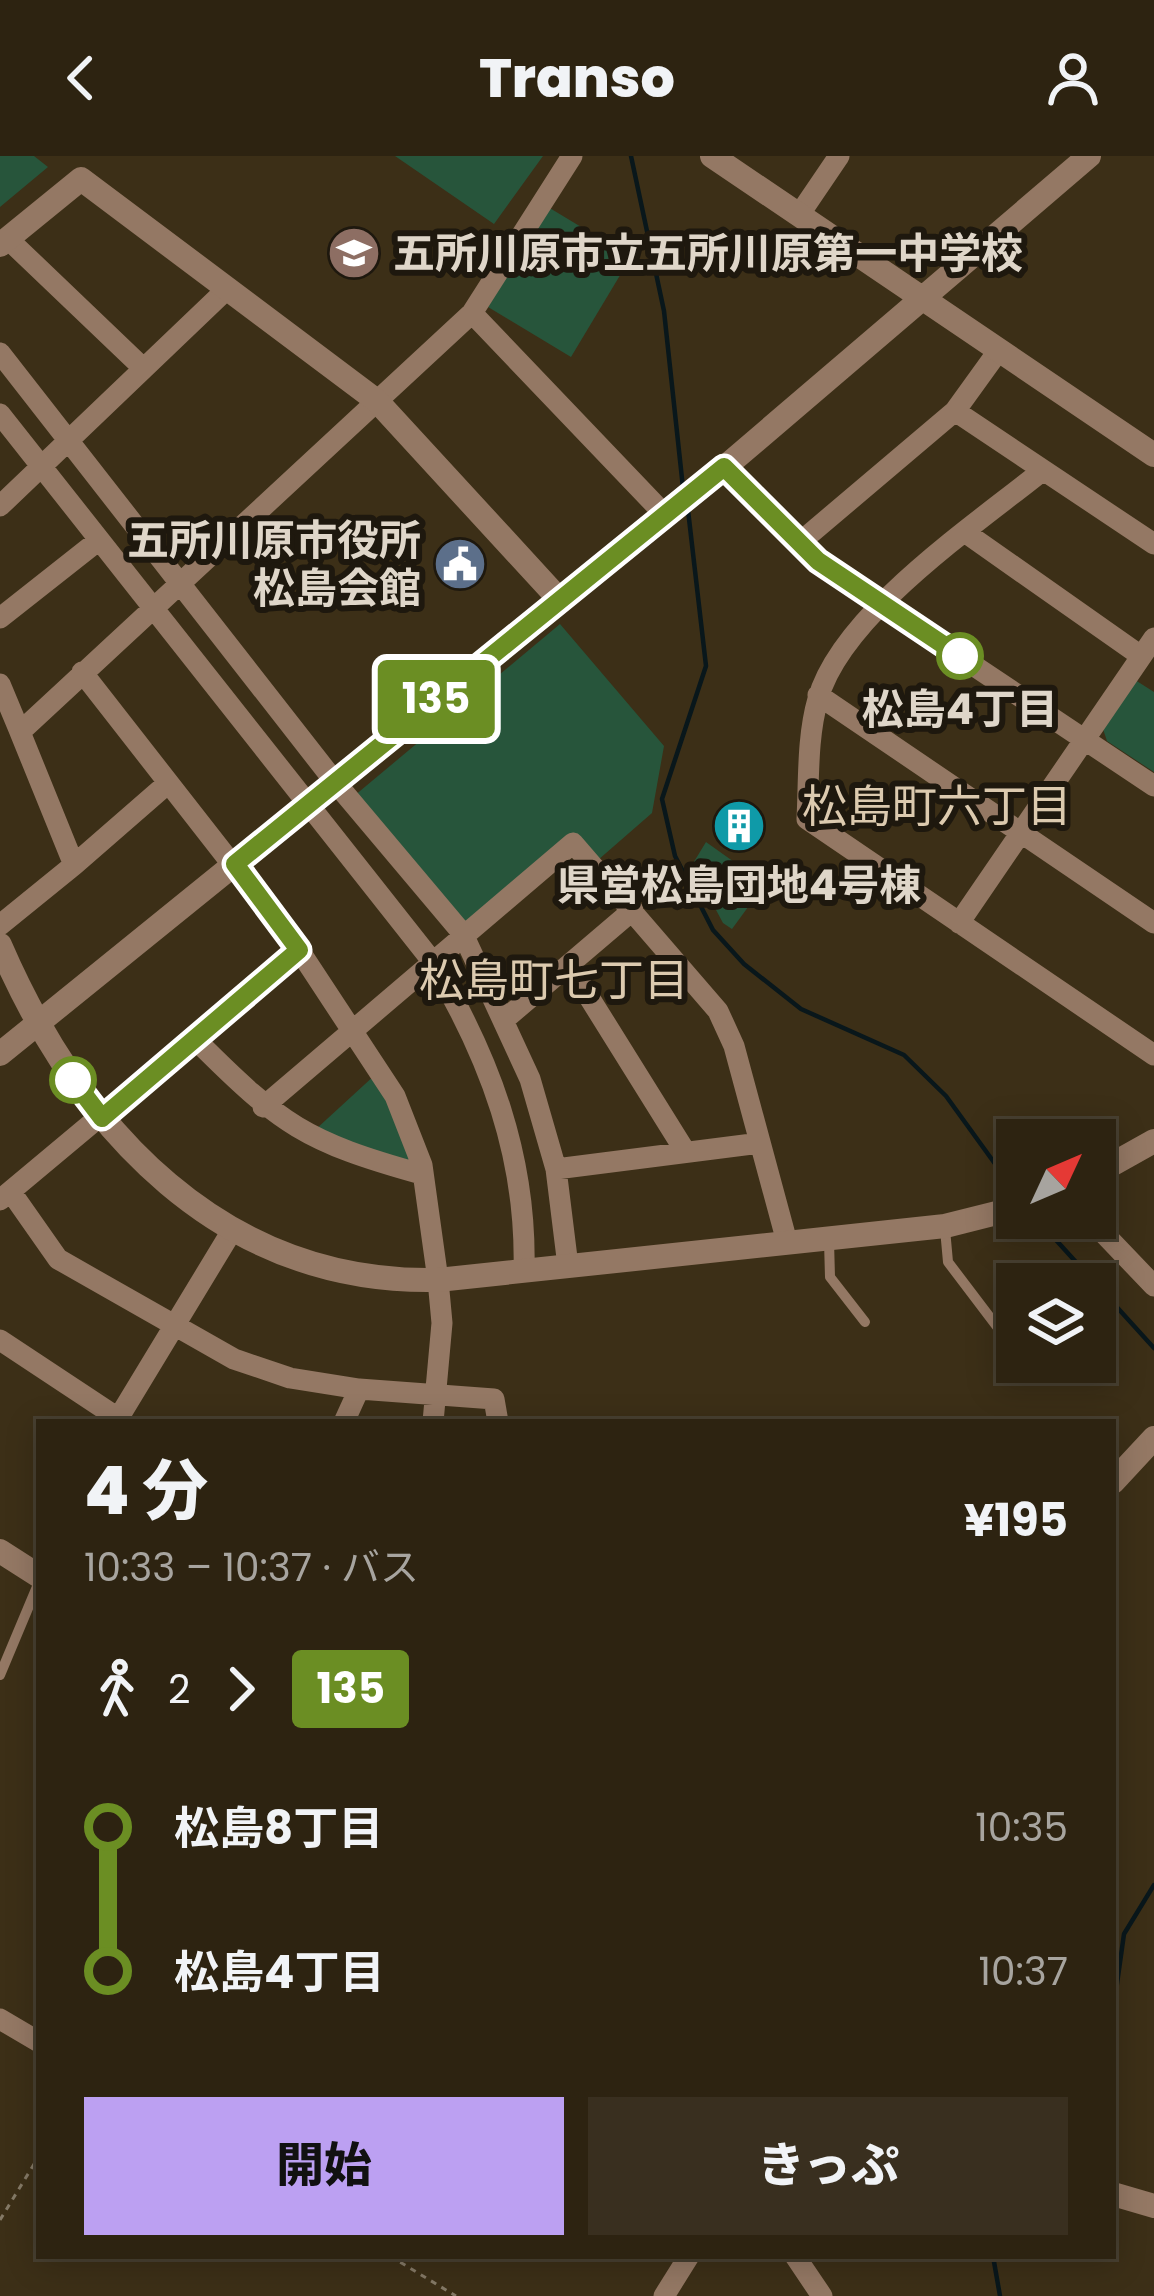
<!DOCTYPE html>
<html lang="ja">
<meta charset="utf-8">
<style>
:root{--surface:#2d2311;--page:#392f1f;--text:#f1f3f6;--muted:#a7a49f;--line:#484031;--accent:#bca0f2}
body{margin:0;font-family:Poppins,"Noto Sans JP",sans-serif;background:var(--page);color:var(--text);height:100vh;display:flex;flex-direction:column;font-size:45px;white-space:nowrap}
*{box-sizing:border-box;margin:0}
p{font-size:39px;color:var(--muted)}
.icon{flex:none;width:66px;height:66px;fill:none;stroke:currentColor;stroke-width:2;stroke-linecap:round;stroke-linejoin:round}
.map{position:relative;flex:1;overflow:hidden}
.sheet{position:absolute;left:36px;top:1263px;width:1080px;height:840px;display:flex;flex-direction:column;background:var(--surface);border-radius:0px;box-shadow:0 6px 30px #0003,0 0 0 3px var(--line)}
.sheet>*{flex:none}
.badge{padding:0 24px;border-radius:9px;font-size:42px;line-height:78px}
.needle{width:78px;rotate:46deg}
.buttons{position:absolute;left:996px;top:963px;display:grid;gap:24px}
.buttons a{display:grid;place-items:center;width:120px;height:120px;border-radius:0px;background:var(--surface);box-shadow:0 6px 30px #0003,0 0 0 3px var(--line);font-size:60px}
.map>.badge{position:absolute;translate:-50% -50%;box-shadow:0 0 0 6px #fff}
.legs{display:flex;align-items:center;gap:18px;height:132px;padding:0 48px;font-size:39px}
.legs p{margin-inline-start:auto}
.summary{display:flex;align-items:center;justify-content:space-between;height:204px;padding:0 48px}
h1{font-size:66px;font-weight:800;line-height:90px}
.action{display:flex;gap:24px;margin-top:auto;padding:24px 48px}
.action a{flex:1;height:138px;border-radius:0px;background:var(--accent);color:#111;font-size:48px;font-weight:800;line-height:138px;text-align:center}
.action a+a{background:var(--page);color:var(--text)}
ul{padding:0 48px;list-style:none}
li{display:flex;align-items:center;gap:42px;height:144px;font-size:45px}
li i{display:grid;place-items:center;width:18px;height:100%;margin:0 15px;background:currentColor}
li i::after{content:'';width:30px;height:30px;margin:-15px;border:9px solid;border-radius:50%;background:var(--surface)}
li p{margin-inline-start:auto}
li:first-child i{background:linear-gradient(#0000 50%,currentColor 0)}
li:last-child i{background:linear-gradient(currentColor 50%,#0000 0)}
header{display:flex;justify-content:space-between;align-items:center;height:156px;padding:0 48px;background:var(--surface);font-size:54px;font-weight:800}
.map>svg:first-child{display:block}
.green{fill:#27553b}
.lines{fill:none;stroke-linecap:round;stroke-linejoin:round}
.stream{stroke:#09171b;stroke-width:4.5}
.path{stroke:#847966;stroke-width:3;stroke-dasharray:6 6;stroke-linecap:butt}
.service{stroke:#947864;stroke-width:10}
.minor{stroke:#947864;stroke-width:21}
.tertiary{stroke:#947864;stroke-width:24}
.line-1-casing{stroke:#fff;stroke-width:27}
.line-1{stroke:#6b8e23;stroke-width:18}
.stop-1-dot{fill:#fff;stroke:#6b8e23;stroke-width:6}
.labels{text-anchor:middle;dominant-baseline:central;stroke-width:12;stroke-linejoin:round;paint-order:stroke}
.poi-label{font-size:42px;font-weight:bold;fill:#dfd6c9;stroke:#1e180e;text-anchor:start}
.stop-label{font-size:42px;font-weight:bold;fill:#dfd6c9;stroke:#1e180e}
.neighbourhood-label{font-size:45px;fill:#dccaaf;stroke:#1e180e}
</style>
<header><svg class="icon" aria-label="back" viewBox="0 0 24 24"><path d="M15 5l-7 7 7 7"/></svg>Transo<svg class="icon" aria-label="person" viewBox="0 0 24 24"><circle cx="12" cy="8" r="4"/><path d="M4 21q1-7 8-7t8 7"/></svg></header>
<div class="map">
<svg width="1154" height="2140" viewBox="0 0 1154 2140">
<rect width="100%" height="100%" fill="#3c2f17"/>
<path class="green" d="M 0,0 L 34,0 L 48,11 L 0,51 Z
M 395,0 L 543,0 L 494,68 Z
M 548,51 L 631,101 L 571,201 L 488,151 Z
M 560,468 L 664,590 L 652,657 L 598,704 L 574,677 L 464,768 L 354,640 Z
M 1132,522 L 1154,536 L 1154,616 L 1107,585 L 1102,570 Z
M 706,686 L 765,728 L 732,773 L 723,767 L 692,709 Z
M 376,918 L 414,1009 L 315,974 Z"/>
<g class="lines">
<path class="stream" d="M 631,0 L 664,155 L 683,332
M 688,354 L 706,510 L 662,643 L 675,700 L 713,774 L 744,808 L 801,853 L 904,899 L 946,940 L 1014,1034
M 1036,1062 L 1154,1192
M 1113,1856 L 1124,1778 L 1154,1729
M 993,2100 L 1000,2140"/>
<path class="path" d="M 0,2064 L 39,2000
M 390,2100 L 456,2140"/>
<path class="service" d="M 945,1073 L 948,1106 L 1017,1197
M 829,1085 L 830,1121 L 865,1166
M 1029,1206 L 1039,1211
M 0,1519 L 39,1426"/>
<path class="minor" d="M 799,59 L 839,0
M 8,83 L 143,212
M 472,157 L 665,359
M 0,197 L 335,626 L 463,778 L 530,923 L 556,1013 L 568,1110
M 955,255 L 1154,388
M 0,258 L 432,805 C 490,902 527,1001 524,1115
M 725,311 L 817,405 L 1154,630
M 1042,315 C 975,369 841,459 818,543 C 807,581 809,624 807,663 L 1154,899
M 0,350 L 228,132
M 966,377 L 1141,500
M 798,388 L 955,255 L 999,194
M 0,462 L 99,384
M 82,516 L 299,794 L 395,940 L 422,1009 L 438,1124 L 442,1167 L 433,1266
M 0,528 L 20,576
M 818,539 L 1154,767
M 74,709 L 167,628
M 959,767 L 1154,482
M 0,769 L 74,709 L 20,576 L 472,157 L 572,0
M 569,809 L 685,995
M 505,863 L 633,754
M 197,885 C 281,969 306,986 421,1018
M 263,951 L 573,687 L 718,855 L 734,890 L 787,1086
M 556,1013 L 760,987
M 11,1036 L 58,1103 L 234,1203 L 290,1222 L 359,1233 L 494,1243 L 498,1266
M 0,1044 L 299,794
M 1089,1062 L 1154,1130
M 0,1184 L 124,1266
M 116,1266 L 233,1073
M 344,1266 L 359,1233
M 0,1863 L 39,1886
M 795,2100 L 822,2140
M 664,2140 L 689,2100"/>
<path class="tertiary" d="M 712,0 L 1154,299
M 0,89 L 81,23 L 377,245 L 558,442
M 0,789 C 80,974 222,1129 438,1124 L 945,1070 L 1017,1052
M 0,898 L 725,311 L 1089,0
M 1095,1018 L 1154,985
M 1113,1326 L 1154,1282
M 0,1395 L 39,1420
M 1113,2038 L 1154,2050"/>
</g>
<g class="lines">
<g class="line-1-casing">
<path id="line-1" d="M 73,924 L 102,962 L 299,794 L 235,708 L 724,311 L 818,405 L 960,500"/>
</g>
<use href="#line-1" class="line-1"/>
</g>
<defs>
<g id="school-disc" transform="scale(2.7)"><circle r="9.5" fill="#8d6e63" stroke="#1e180e"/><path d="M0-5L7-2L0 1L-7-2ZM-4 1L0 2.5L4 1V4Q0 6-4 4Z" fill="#fff"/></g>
<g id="civic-disc" transform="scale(2.7)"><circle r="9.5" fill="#5c6f8a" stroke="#1e180e"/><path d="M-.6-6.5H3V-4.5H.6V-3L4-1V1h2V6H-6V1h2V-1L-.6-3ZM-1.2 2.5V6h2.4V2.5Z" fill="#fff"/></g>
<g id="building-disc" transform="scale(2.7)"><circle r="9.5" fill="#0f9aa8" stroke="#1e180e"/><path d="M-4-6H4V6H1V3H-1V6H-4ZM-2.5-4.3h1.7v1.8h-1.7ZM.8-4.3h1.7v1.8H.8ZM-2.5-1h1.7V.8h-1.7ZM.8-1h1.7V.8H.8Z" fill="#fff"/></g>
</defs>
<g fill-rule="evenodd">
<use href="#school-disc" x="354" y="97"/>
<use href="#civic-disc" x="460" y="408"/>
<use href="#building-disc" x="739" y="670"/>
</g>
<g class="stop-1-dot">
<circle cx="960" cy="500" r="21"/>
<circle cx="73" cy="924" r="21"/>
</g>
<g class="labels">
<g class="poi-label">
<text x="393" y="97">五所川原市立五所川原第一中学校</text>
<text x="421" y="384" text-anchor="end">五所川原市役所<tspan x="421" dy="48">松島会館</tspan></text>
<text x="739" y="729" text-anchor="middle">県営松島団地4号棟</text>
</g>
<g class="stop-label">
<text x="960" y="553">松島4丁目</text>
</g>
<g class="neighbourhood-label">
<text x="937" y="650">松島町六丁目</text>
<text x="554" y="824">松島町七丁目</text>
</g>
</g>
</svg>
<div class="buttons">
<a><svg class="needle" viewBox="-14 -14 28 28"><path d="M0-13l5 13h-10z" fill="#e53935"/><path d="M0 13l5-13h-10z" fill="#a7a49f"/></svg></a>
<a><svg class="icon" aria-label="layers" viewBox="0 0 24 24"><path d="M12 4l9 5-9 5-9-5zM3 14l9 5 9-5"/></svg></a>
</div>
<b class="badge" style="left:436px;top:543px;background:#6b8e23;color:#fff">135</b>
<section class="sheet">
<div class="summary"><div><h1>4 分</h1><p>10:33 – 10:37 · バス</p></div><b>¥195</b></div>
<div class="legs"><svg class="icon" aria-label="walk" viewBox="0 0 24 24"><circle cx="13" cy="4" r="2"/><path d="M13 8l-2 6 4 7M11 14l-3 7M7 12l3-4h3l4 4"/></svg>2<svg class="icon" aria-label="forward" viewBox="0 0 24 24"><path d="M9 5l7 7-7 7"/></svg><b class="badge" style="background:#6b8e23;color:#fff">135</b></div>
<ul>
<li><i style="color:#6b8e23"></i><b>松島8丁目</b><p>10:35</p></li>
<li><i style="color:#6b8e23"></i><b>松島4丁目</b><p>10:37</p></li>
</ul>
<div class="action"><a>開始</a><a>きっぷ</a></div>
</section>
</div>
